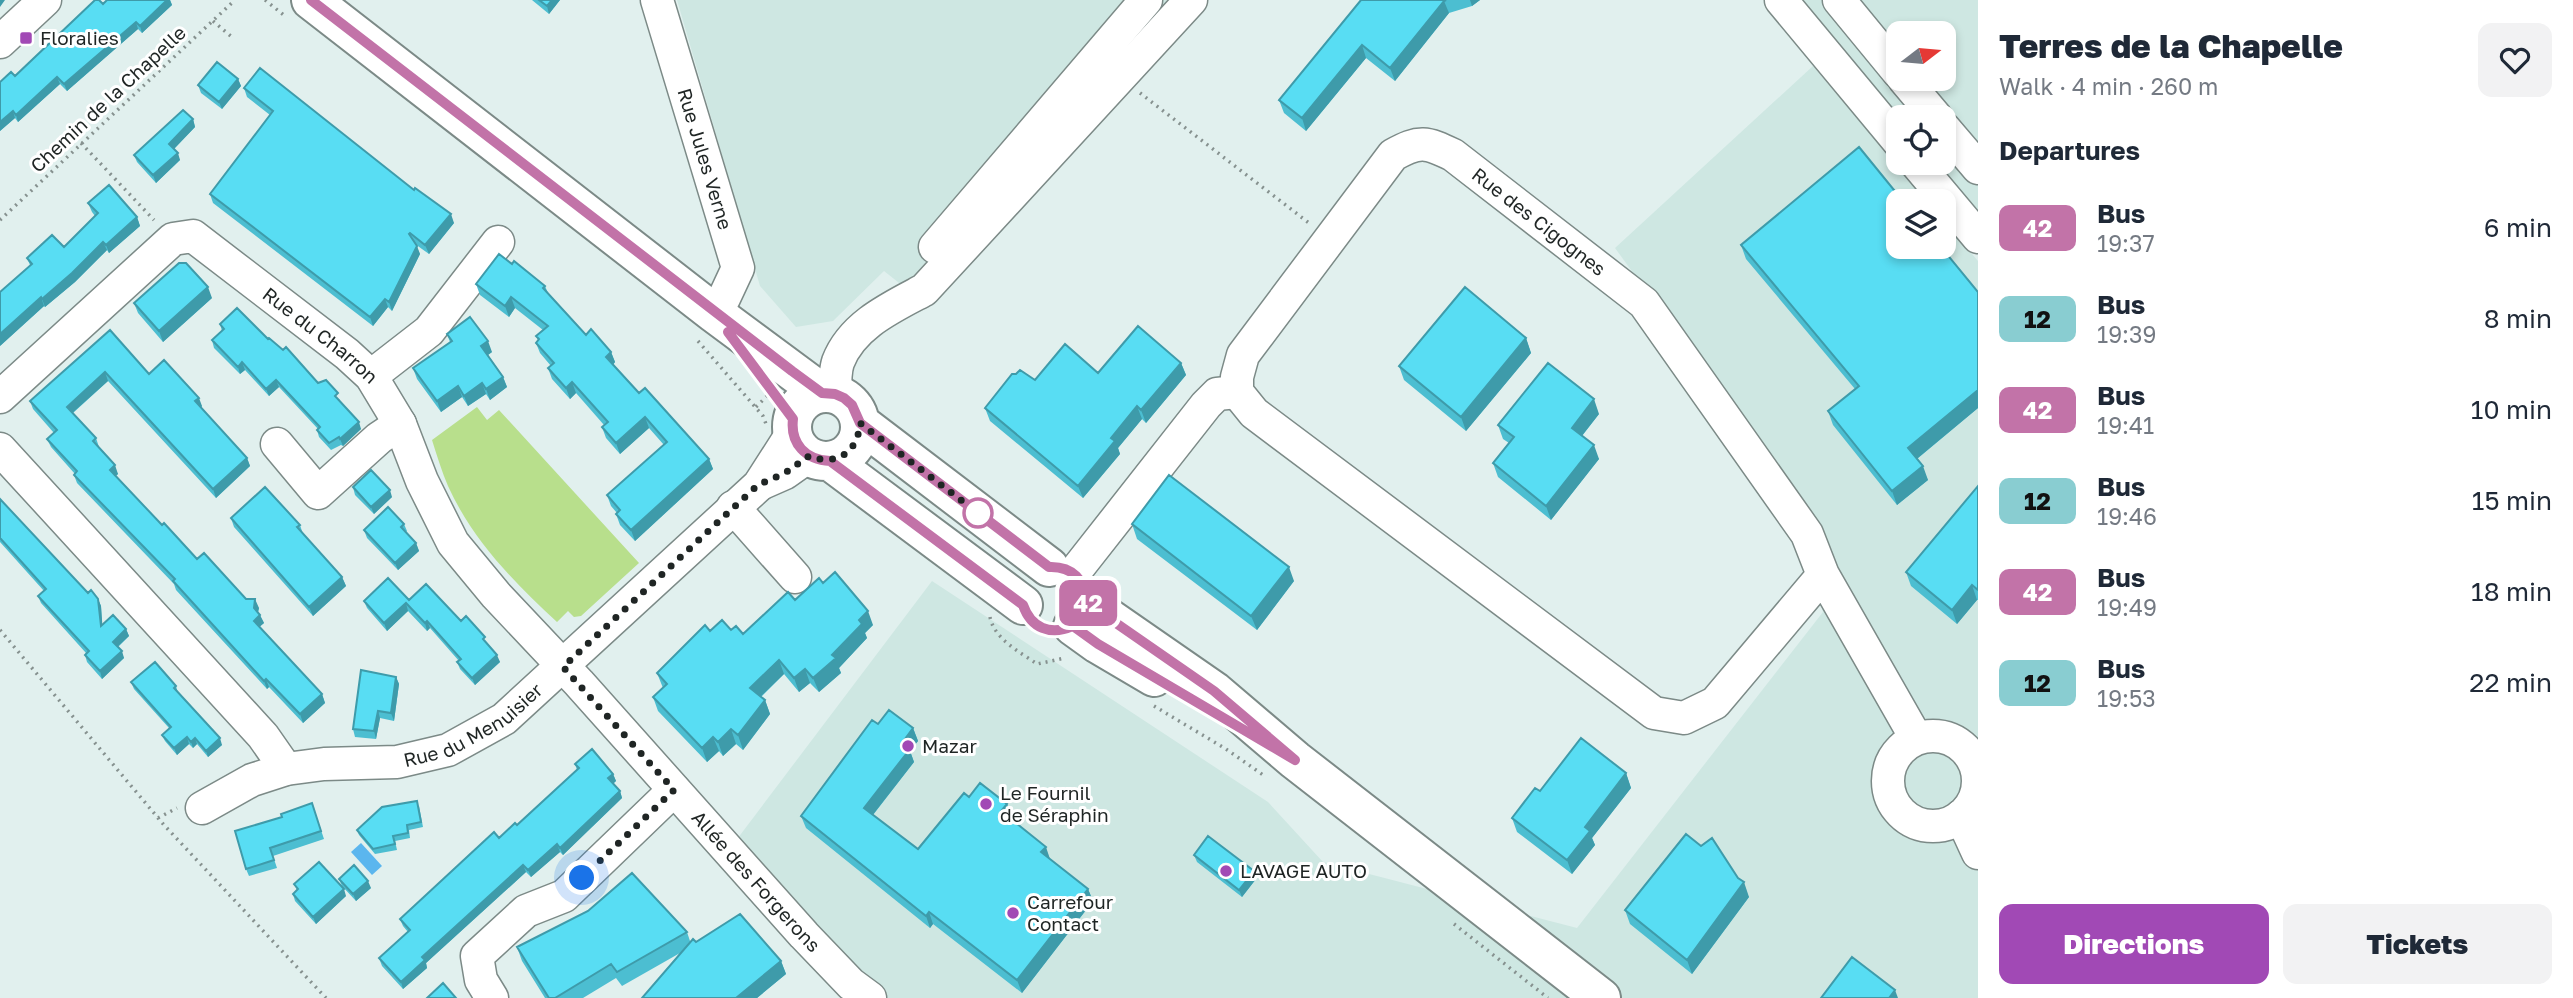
<!DOCTYPE html>
<html lang="en">
<head>
<meta charset="utf-8">
<style>
  :root { --surface:#fff; --page:#f2f2f3; --text:#1f2937; --muted:#747a83; --accent:#a149b5 }
  body { margin:0; font-family:"Golos Text",sans-serif; background:var(--page); color:var(--text); height:100vh; display:flex; flex-direction:column; font-size:26px; white-space:nowrap }
  * { box-sizing:border-box; margin:0 }
  p { font-size:23px; color:var(--muted) }
  .icon { flex:none; width:38px; height:38px; fill:none; stroke:currentColor; stroke-width:2; stroke-linecap:round; stroke-linejoin:round }
  .map { position:relative; flex:1; overflow:hidden }
  .sheet { display:flex; flex-direction:column; background:var(--surface); width:595px }
  .sheet>* { flex:none }
  .badge { padding:0 14px; border-radius:10px; font-size:24px; line-height:46px }
  .needle { width:46px; rotate:74deg }
  .tools { position:absolute; left:1886px; top:21px; display:grid; gap:14px }
  .tools a { display:grid; place-items:center; width:70px; height:70px; border-radius:14px; background:var(--surface); box-shadow:0 4px 10px #0003; font-size:35px }
  .you { position:absolute; width:35px; height:35px; margin:-18px; border:5px solid #fff; border-radius:50%; background:#1a73e8; box-shadow:0 0 0 10px #1a73e833 }
  .map>.badge { position:absolute; translate:-50% -50%; box-shadow:0 0 0 4px #fff }
  h2 { padding:0 21px; font-size:26px; line-height:63px }
  .round { display:grid; place-items:center; flex:none; width:74px; height:74px; border-radius:14px; background:var(--page) }
  .headline { display:flex; align-items:center; justify-content:space-between; height:119px; padding:0 21px }
  h1 { font-size:33px; font-weight:800; line-height:52px }
  .primary-button { display:flex; gap:14px; margin-top:auto; padding:14px 21px }
  .primary-button a { flex:1; height:80px; border-radius:14px; background:var(--accent); color:#fff; font-size:28px; font-weight:800; line-height:80px; text-align:center }
  .primary-button a+a { background:var(--page); color:var(--text) }
  ul { padding:0; list-style:none }
  li { display:flex; align-items:center; gap:21px; height:91px; padding:0 21px }
  li div { flex:1 }
  li b { display:block; font-size:26px }
  li em { font-style:normal }
  li .badge { min-width:77px; font-weight:700; text-align:center }
  main { display:flex; flex:1; min-height:0 }
  .map>svg:first-child { display:block }
</style>
</head>
<body>
<main>
<div class="map">
<svg width="1978" height="998" viewBox="0 0 1978 998">
  <rect width="100%" height="100%" fill="#e1f0ee"/>
  <!-- built -->
  <path fill="#cee7e2" fill-rule="evenodd" d="M677 0H1170L908 290 884 271 833 321 796 327 760 286Z
    M1800 0H1978V214L1935 163H1944V117H1899ZM1899 33H1944V79H1899Z
    M1813 66 1927 201H1899V247H1944V221L1978 261V998H854L722 859 932 581 1268 802 1323 862 1577 928 1823 612 1801 539 1715 385 1615 248Z"/>
  <!-- green -->
  <path fill="#b8df8c" d="M477 407 487 420 499 410 639 563 581 616 574 617 568 611 557 622C514 582 473 541 448 486 442 472 437 456 432 440Z"/>
  <!-- water -->
  <path fill="#5bb6ee" d="M361 843 382 866 372 875 351 852Z"/>
  <g fill="none" stroke-linecap="round" stroke-linejoin="round">
    <!-- minor casing -->
    <g stroke="#7c8a87" stroke-width="35">
      <g id="minor">
        <path id="s1" d="M657 0 738 268 724 298 714 313"/>
        <path d="M1781 0 1899 142"/>
        <path d="M1839 0 1899 73"/>
        <path d="M0 42 45 0"/>
        <path d="M1904 79 1936 117"/>
        <path d="M1944 128 1978 168"/>
        <path d="M1916 163 1978 237"/>
        <path d="M935 247 1146 0"/>
        <path d="M371 376 429 331 498 242"/>
        <path d="M835 394C835 384 835 371 838 362 852 325 892 307 924 290L1191 0"/>
        <path id="s2" d="M0 397 173 239 193 236 347 354 371 376 400 424 422 481 453 543 496 595 579 683 804 935 851 984 870 998"/>
        <path d="M277 444 318 493 379 438 400 424"/>
        <path d="M0 449 263 736 286 769"/>
        <path d="M760 484 785 473 809 456"/>
        <path d="M733 507 795 577"/>
        <path d="M1074 573 1206 405 1217 394 1237 392"/>
        <path id="s3" d="M1823 575 1715 703 1684 718 1654 713 1254 413 1237 392V377L1243 355 1393 155C1420 140 1426 142 1453 155L1644 303 1807 534 1823 575 1916 738"/>
        <circle cx="1933" cy="781" r="45"/>
        <path id="s4" d="M202 808 252 780 286 769 324 764 397 762 448 750 504 719 759 485 793 432"/>
        <path d="M1961 816 1978 853"/>
        <path d="M492 998 481 980 477 956 526 911 564 896 674 790"/>
      </g>
    </g>
    <!-- major casing -->
    <g stroke="#7c8a87" stroke-width="42">
      <path id="major" d="M311 0 714 313 822 393
        M792 427a34 34 0 1 1 68 0a34 34 0 1 1-68 0Z
        M860 423 1049 567
        M830 461 1023 605
        M1087 603 1214 691 1295 760 1601 998
        M1073 626 1098 644 1154 677"/>
    </g>
    <!-- path -->
    <path stroke="#86918f" stroke-width="3.5" stroke-dasharray="2 5" stroke-linecap="butt" d="M265 0 285 16
      M213 21 233 38
      M1140 93 1309 223
      M81 143 154 220
      M0 220 235 0
      M698 341 763 416 766 424
      M756 407 770 393
      M990 617C994 639 1020 652 1037 664L1065 658
      M0 630 164 825 326 998
      M1154 706 1226 749 1266 777
      M158 818 177 808
      M1454 924 1548 998"/>
    <!-- minor -->
    <use href="#minor" stroke="#fff" stroke-width="32"/>
    <!-- major -->
    <use href="#major" stroke="#fff" stroke-width="38"/>
  </g>
  <!-- wall -->
  <path fill="#4cbed1" d="M107 0H170L172 5 142 33 138 29 67 91 60 84 18 122 15 118 0 131 15 76Z
    M532 0H560L549 14Z
    M1361 0H1480L1472 6 1449 13 1395 81 1366 58 1306 131 1284 113 1279 100Z
    M238 79 241 86 222 109 201 93 198 85Z
    M244 88 414 190 454 223 429 254 415 244 420 254 392 311 388 307 373 326 213 203 210 194 270 115 247 97Z
    M193 119 195 127 174 149 180 160 156 183 137 162 134 155Z
    M88 203 137 217 140 226 109 253 107 250 75 282 45 307 44 306 0 346 30 265 27 258 64 247 95 216 92 212Z
    M1741 245 1978 292V408L1917 459 1928 480 1897 505 1833 425 1828 411 1855 389 1746 259Z
    M512 264 545 286 548 293 586 335 611 352 615 362 613 365 639 393 709 459 713 469 635 541 620 525 616 514 617 513 611 506 607 495 664 445 649 428 620 454 606 438 602 427 604 425 576 393 570 399 552 379 548 368 551 366 540 353 536 343 538 340 536 336 543 330 515 308 509 317 480 295 476 284Z
    M212 298 163 342 138 313 134 303Z
    M220 324 268 339 318 383 340 400V401L361 429 343 446 341 445 331 450 319 437 317 430 318 429 279 387 269 396 245 370 240 374 214 348 212 340 222 331Z
    M110 330 149 374 202 406 201 408 247 458 250 466 216 498 108 381 73 413 96 438 99 447 118 474 116 476 162 525 197 559 246 599 259 608 258 612 264 623 259 627 322 694 325 703 303 723 269 687 267 689 176 590 174 584 77 483 74 475 75 474 51 447 47 439 54 433 33 409 30 401Z
    M447 334 492 352 488 355 503 377 507 387 490 400 486 394 468 406 462 397 441 412 417 379 413 368 450 342Z
    M1526 338 1531 353 1466 431 1404 380 1399 366Z
    M1181 363 1186 375 1146 423 1142 419 1118 448 1120 454 1083 498 990 421 985 408 1035 380Z
    M1599 414 1582 436 1599 459 1551 520 1498 477 1493 463 1509 443 1503 439 1498 425Z
    M1978 486V600H1977L1957 624 1911 586 1906 572Z
    M353 487 392 497 374 514 355 495Z
    M0 499 88 593 98 599 101 606 102 625 126 629 129 636 118 647 124 658 102 679 87 662 85 655 86 653 41 603 38 596 44 591 0 542Z
    M231 518 300 525 303 534 342 577 346 586 313 616 234 527Z
    M404 524 407 531 406 532 416 543 419 551 398 570 367 538 364 530Z
    M1132 524 1294 581 1257 630 1137 539Z
    M409 600 461 621 488 644 500 662 475 685 460 669 457 662 459 661 430 628 427 631 408 611 387 631 367 608 364 601Z
    M795 600 873 625 865 633 867 638 839 668 841 673 819 692 810 683 799 692 784 674 761 697 765 700 770 714 743 750 736 744 723 756 719 751 707 762 658 711 653 697 663 688 657 673 710 631 731 630 743 634Z
    M396 677 399 684 394 721 380 718 376 739 355 737 353 729Z
    M131 682 176 686 178 693 222 745 208 757 197 744 193 748 189 744 177 755 165 741 162 735 169 728 134 689Z
    M878 724 913 728 918 741 910 751 914 762 873 815 918 849 969 797 1007 804 1011 816 1010 818 1050 859 1088 889 1093 901 1022 993 933 924 930 928 806 828 801 816Z
    M575 764 613 774 616 781 613 784 620 791 622 798 563 855 560 852 531 877 526 872 426 963 427 968 403 989 382 966 379 958 408 932 403 926 400 919 517 825 577 770Z
    M1626 773 1631 788 1592 838 1595 845 1572 874 1517 832 1512 818 1540 791Z
    M312 803 324 839 273 856 277 868 249 876 246 869 282 817Z
    M419 806 423 827 409 830 410 838 395 841 397 850 375 854 359 835 357 830Z
    M1701 846 1749 897 1692 974 1630 924 1625 910Z
    M1194 855 1254 871 1256 879 1242 897 1197 862Z
    M339 879 371 888 356 901 342 886Z
    M294 884 346 896 316 924 295 901 293 894 297 890Z
    M687 932 690 941 781 961 786 974 757 998H642L680 953 622 986 616 978 583 998H545L522 961 517 947Z"/>
  <!-- shaded-wall -->
  <path fill="#3e9baa" d="M0 0H5L0 7Z
    M167 0H170L172 5 142 33 140 26Z
    M552 0H560L549 14 547 6Z
    M1470 0H1480L1472 6Z
    M1444 1 1449 13 1395 81 1390 68Z
    M136 22 138 29 67 91 64 84Z
    M1362 45 1366 58 1306 131 1302 118Z
    M57 77 60 84 18 122 16 115Z
    M238 79 241 86 222 109 219 102Z
    M13 111 15 118 0 131V122Z
    M193 119 195 127 172 151 169 144Z
    M178 153 180 160 156 183 153 175Z
    M451 214 454 223 429 254 425 245Z
    M137 217 140 226 109 253 106 245Z
    M103 242 107 250 75 282 45 307 42 299Z
    M417 246 420 254 392 311 389 302Z
    M208 287 212 298 163 342 159 331Z
    M41 297 44 306 0 346V334Z
    M511 297 515 308 509 317 505 306Z
    M385 299 388 307 373 326 370 317Z
    M1526 338 1531 353 1466 431 1461 417Z
    M488 341 492 352 485 357 481 346Z
    M611 352 615 362 610 368 606 357Z
    M242 362 245 370 240 374 238 367Z
    M1181 363 1186 375 1146 423 1141 410Z
    M105 372 108 381 70 415 67 407Z
    M503 377 507 387 490 400 486 389Z
    M276 380 279 387 269 396 266 389Z
    M572 382 576 393 570 399 566 388Z
    M482 383 486 394 468 406 464 396Z
    M458 386 462 397 441 412 437 401Z
    M1978 390V408L1913 462 1908 448Z
    M199 398 202 406 198 410 195 401Z
    M1594 399 1599 414 1577 442 1572 428Z
    M1137 406 1142 419 1118 448 1120 454 1083 498 1078 486 1111 438Z
    M645 417 649 428 620 454 616 443Z
    M359 422 361 429 343 446 340 439Z
    M1594 445 1599 459 1551 520 1546 506Z
    M247 458 250 466 216 498 213 489Z
    M709 459 713 469 635 541 631 530Z
    M115 465 118 474 113 478 110 470Z
    M1923 466 1928 480 1897 505 1892 491Z
    M390 490 392 497 374 514 371 507Z
    M416 543 419 551 398 570 395 563Z
    M1289 567 1294 581 1257 630 1251 616Z
    M342 577 346 586 313 616 309 607Z
    M1972 585 1977 600 1957 624 1952 610Z
    M98 599 101 606 103 634 101 626Z
    M255 599 259 608 257 616 254 608Z
    M406 603 408 611 387 631 384 623Z
    M868 611 873 625 865 633 867 638 839 668 841 673 819 692 813 678 832 655 859 620Z
    M260 615 264 623 257 629 254 621Z
    M427 621 430 628 427 631 425 623Z
    M126 629 129 636 115 649 113 642Z
    M122 651 124 658 102 679 100 671Z
    M497 655 500 662 475 685 472 678Z
    M779 660 784 674 755 702 750 688Z
    M805 669 810 683 799 692 794 678Z
    M396 677 399 684 394 721 391 713Z
    M266 679 269 687 267 689 264 681Z
    M322 694 325 703 303 723 300 714Z
    M765 700 770 714 743 750 738 735Z
    M378 711 380 718 376 739 374 731Z
    M913 728 918 741 910 751 914 762 868 821 864 808 902 743Z
    M731 729 736 744 723 756 718 742Z
    M187 737 189 744 177 755 174 748Z
    M713 737 719 751 707 762 702 748Z
    M195 738 197 744 193 748 191 742Z
    M220 738 222 745 208 757 206 751Z
    M1626 773 1631 788 1592 838 1595 845 1572 874 1567 860 1585 827Z
    M613 774 616 781 611 785 608 778Z
    M620 791 622 798 563 855 560 848Z
    M1007 804 1011 816 1005 824 1001 811Z
    M557 844 560 852 531 877 528 870Z
    M1046 847 1050 859 1041 852Z
    M523 865 526 872 426 963 427 968 403 989 401 982 422 957Z
    M1254 871 1256 879 1242 897 1239 890Z
    M368 881 371 888 356 901 353 894Z
    M1744 882 1749 897 1692 974 1687 960Z
    M344 889 346 896 316 924 313 917Z
    M1088 889 1093 901 1022 993 1017 980Z
    M929 912 933 924 930 928 926 916Z
    M781 961 786 974 757 998H736Z
    M1895 990 1898 998H1889Z"/>
  <!-- building -->
  <path fill="#58ddf3" stroke="#3e9baa" stroke-width="2" d="M95 0H99L103 4 107 0H167L140 26 136 22 64 84 57 77 16 115 13 111 0 122V82L11 72 15 76Z
    M539 0H552L547 6Z
    M1361 0H1446L1444 1 1390 68 1362 45 1302 118 1279 100Z
    M217 62 238 79 219 102 198 85Z
    M260 68 414 190 415 188 451 214 425 245 410 233 409 234 417 246 389 302 385 299 370 317 210 194 273 111 244 88Z
    M183 110 193 119 169 144 178 153 153 175 134 155Z
    M1859 147 1903 201H1899V247H1941L1978 292V390L1908 448 1923 466 1892 491 1828 411 1859 386 1741 245Z
    M109 185 137 217 106 245 103 242 72 273 42 299 41 297 0 334V292L32 264 27 258 52 235 64 247 98 213 88 203Z
    M499 254 512 264 514 261 545 286 543 288 586 335 591 329 611 352 606 357 639 393 645 388 709 459 631 530 616 514 620 510 607 495 667 442 645 417 616 443 602 427 608 422 572 382 566 388 548 368 554 363 536 343 539 339 536 336 548 326 511 297 505 306 476 284Z
    M179 263H186L208 287 159 331 134 303Z
    M1465 287 1526 338 1461 417 1399 366Z
    M237 308 268 339 269 338 283 350 286 347 318 383 326 380 338 393 335 396 359 422 340 439 339 437 329 443 317 430 320 427 276 380 266 389 242 362 238 367 212 340 224 329 220 324Z
    M470 317 488 341 481 346 503 377 486 389 482 383 464 396 458 386 437 401 413 368 452 341 447 334Z
    M1138 326 1181 363 1141 410 1137 406 1111 438 1115 441 1078 486 985 408 1012 374H1016L1020 370 1035 380 1065 344 1098 373Z
    M110 330 149 374 164 360 199 398 195 401 247 458 213 489 105 372 67 407 96 438 93 441 115 465 110 470 162 525 164 523 197 559 204 553 246 599H255L254 608 260 615 254 621 322 694 300 714 266 679 264 681 173 581 175 579 74 475 77 471 47 439 57 430 30 401Z
    M1548 363 1594 399 1572 428 1594 445 1546 506 1493 463 1514 437 1498 425Z
    M371 470 390 490 371 507 353 487Z
    M1169 475 1289 567 1251 616 1132 524Z
    M1978 486V590L1972 585 1952 610 1906 572Z
    M265 487 300 525 297 527 342 577 309 607 231 518Z
    M0 499 88 593 91 590 98 599 101 626 113 615 126 629 113 642 122 651 100 671 85 655 89 651 38 596 46 589 0 538Z
    M388 507 404 524 401 527 416 543 395 563 364 530Z
    M835 572 868 611 859 620 862 624 832 655 836 658 813 678 805 669 794 678 779 660 750 688 765 700 738 735 731 729 718 742 713 737 702 748 653 697 667 684 657 673 705 625 710 631 722 620 731 630 736 626 743 634 788 592 795 600 819 578 823 583Z
    M388 578 409 600 426 584 461 621 466 616 485 637 483 639 497 655 472 678 457 662 461 659 427 621 425 623 406 603 384 623 364 601Z
    M155 662 176 686 174 688 220 738 206 751 195 738 191 742 187 737 174 748 162 735 171 727 131 682Z
    M361 670 396 677 391 713 378 711 374 731 353 729Z
    M889 710 913 728 902 743 910 749 864 808 918 849 964 793 969 797 980 783 1007 804 1001 811 1046 847 1041 852 1088 889 1017 980 929 912 926 916 801 816 872 720 878 724Z
    M1581 738 1626 773 1585 827 1590 831 1567 860 1512 818 1535 788 1540 791Z
    M592 749 613 774 608 778 620 791 560 848 557 844 528 870 523 865 422 957 425 960 401 982 379 958 410 930 400 919 494 832 499 838 515 823 517 825 579 768 575 764Z
    M417 801 421 822 407 825 408 833 393 836 395 844 373 849 357 830 382 807Z
    M312 803 321 831 270 848 274 860 246 869 235 831 282 817 281 814Z
    M1686 834 1701 846 1712 838 1738 878 1744 882 1687 960 1625 910Z
    M1208 836 1254 871 1239 890 1194 855Z
    M319 862 344 889 313 917 293 894 298 889 294 884Z
    M354 865 368 881 353 894 339 879Z
    M632 873 687 932 617 972 611 964 555 998H549L517 947 588 911Z
    M740 914 781 961 736 998H642L693 939 696 942Z
    M1852 957 1895 990 1889 998H1821Z
    M443 983 456 998H427Z"/>
  <g fill="none" stroke-linecap="round" stroke-linejoin="round">
    <!-- line casing -->
    <g stroke="#fff" stroke-width="16">
      <path id="line" d="M311 0 792 371 822 393 835 394 844 398 852 405 860 423 1049 567C1072 566 1086 580 1087 603L1214 691 1295 760 1098 644 1073 626C1050 636 1031 628 1023 605L830 461C806 460 790 444 793 419L728 332"/>
    </g>
    <!-- line -->
    <use href="#line" stroke="#c273a8" stroke-width="10"/>
    <!-- walk -->
    <path stroke="#1f2524" stroke-width="7" stroke-dasharray="0 12.6" d="M582 878 674 790 563 667 733 508 758 485 785 473 809 456C837 467 858 452 860 423L978 513"/>
  </g>
  <!-- markers -->
  <g fill="#a149b5" stroke="#fff" stroke-width="2.5">
    <rect x="19" y="31" width="14" height="14" rx="3.5"/>
    <circle cx="908" cy="746" r="7"/>
    <circle cx="986" cy="804" r="7"/>
    <circle cx="1226" cy="871" r="7"/>
    <circle cx="1013" cy="913" r="7"/>
  </g>
  <circle fill="#fff" stroke="#c273a8" stroke-width="3.5" cx="978" cy="513" r="14"/>
  <g text-anchor="middle" stroke-width="6" stroke-linejoin="round" paint-order="stroke">
    <!-- poi labels -->
    <g font-size="19" fill="#1f2524" stroke="#fff" text-anchor="start">
      <text x="40" y="45">Floralies</text>
      <text x="922" y="753">Mazar</text>
      <text x="1000" y="800">Le Fournil<tspan x="1000" dy="22">de Séraphin</tspan></text>
      <text x="1240" y="878">LAVAGE AUTO</text>
      <text x="1027" y="909">Carrefour<tspan x="1027" dy="22">Contact</tspan></text>
    </g>
    <!-- street labels -->
    <g font-size="19" fill="#1f2524" stroke="#fff">
      <text transform="translate(108 99) rotate(-43)" y="7">Chemin de la Chapelle</text>
      <text dy="7" stroke="none"><textPath href="#s1" startOffset="166">Rue Jules Verne</textPath></text>
      <text dy="7" stroke="none"><textPath href="#s3" startOffset="1220">Rue des Cigognes</textPath></text>
      <text dy="7" stroke="none"><textPath href="#s2" startOffset="416">Rue du Charron</textPath></text>
      <text dy="7" stroke="none"><textPath href="#s4" startOffset="290">Rue du Menuisier</textPath></text>
      <text dy="7" stroke="none"><textPath href="#s2" startOffset="1122">Allée des Forgerons</textPath></text>
    </g>
  </g>
</svg>
<div class="tools">
<a><svg class="needle" viewBox="-14 -14 28 28"><path d="M0-13l5 13h-10z" fill="#e53935"/><path d="M0 13l5-13h-10z" fill="#747a83"/></svg></a>
<a><svg class="icon" aria-label="locate" viewBox="0 0 24 24"><circle cx="12" cy="12" r="6"/><path d="M12 2v4M12 18v4M2 12h4M18 12h4"/></svg></a>
<a><svg class="icon" aria-label="layers" viewBox="0 0 24 24"><path d="M12 4l9 5-9 5-9-5zM3 14l9 5 9-5"/></svg></a>
</div>
<div class="you" style="left:582px;top:878px"></div>
<b class="badge" style="left:1088px;top:603px;background:#c273a8;color:#fff">42</b>
</div>
<section class="sheet">
<div class="headline"><div><h1>Terres de la Chapelle</h1><p>Walk · 4 min · 260 m</p></div><a class="round"><svg class="icon" aria-label="heart" viewBox="0 0 24 24"><path d="M12 20l-8-8c-3-5 5-10 8-4 3-6 11-1 8 4z"/></svg></a></div>
<h2>Departures</h2>
<ul>
<li><span class="badge" style="background:#c273a8;color:#fff">42</span><div><b>Bus</b><p>19:37</p></div><em>6 min</em></li>
<li><span class="badge" style="background:#89cdd1;color:#111">12</span><div><b>Bus</b><p>19:39</p></div><em>8 min</em></li>
<li><span class="badge" style="background:#c273a8;color:#fff">42</span><div><b>Bus</b><p>19:41</p></div><em>10 min</em></li>
<li><span class="badge" style="background:#89cdd1;color:#111">12</span><div><b>Bus</b><p>19:46</p></div><em>15 min</em></li>
<li><span class="badge" style="background:#c273a8;color:#fff">42</span><div><b>Bus</b><p>19:49</p></div><em>18 min</em></li>
<li><span class="badge" style="background:#89cdd1;color:#111">12</span><div><b>Bus</b><p>19:53</p></div><em>22 min</em></li>
</ul>
<div class="primary-button"><a>Directions</a><a>Tickets</a></div>
</section>
</main>
</body>
</html>
